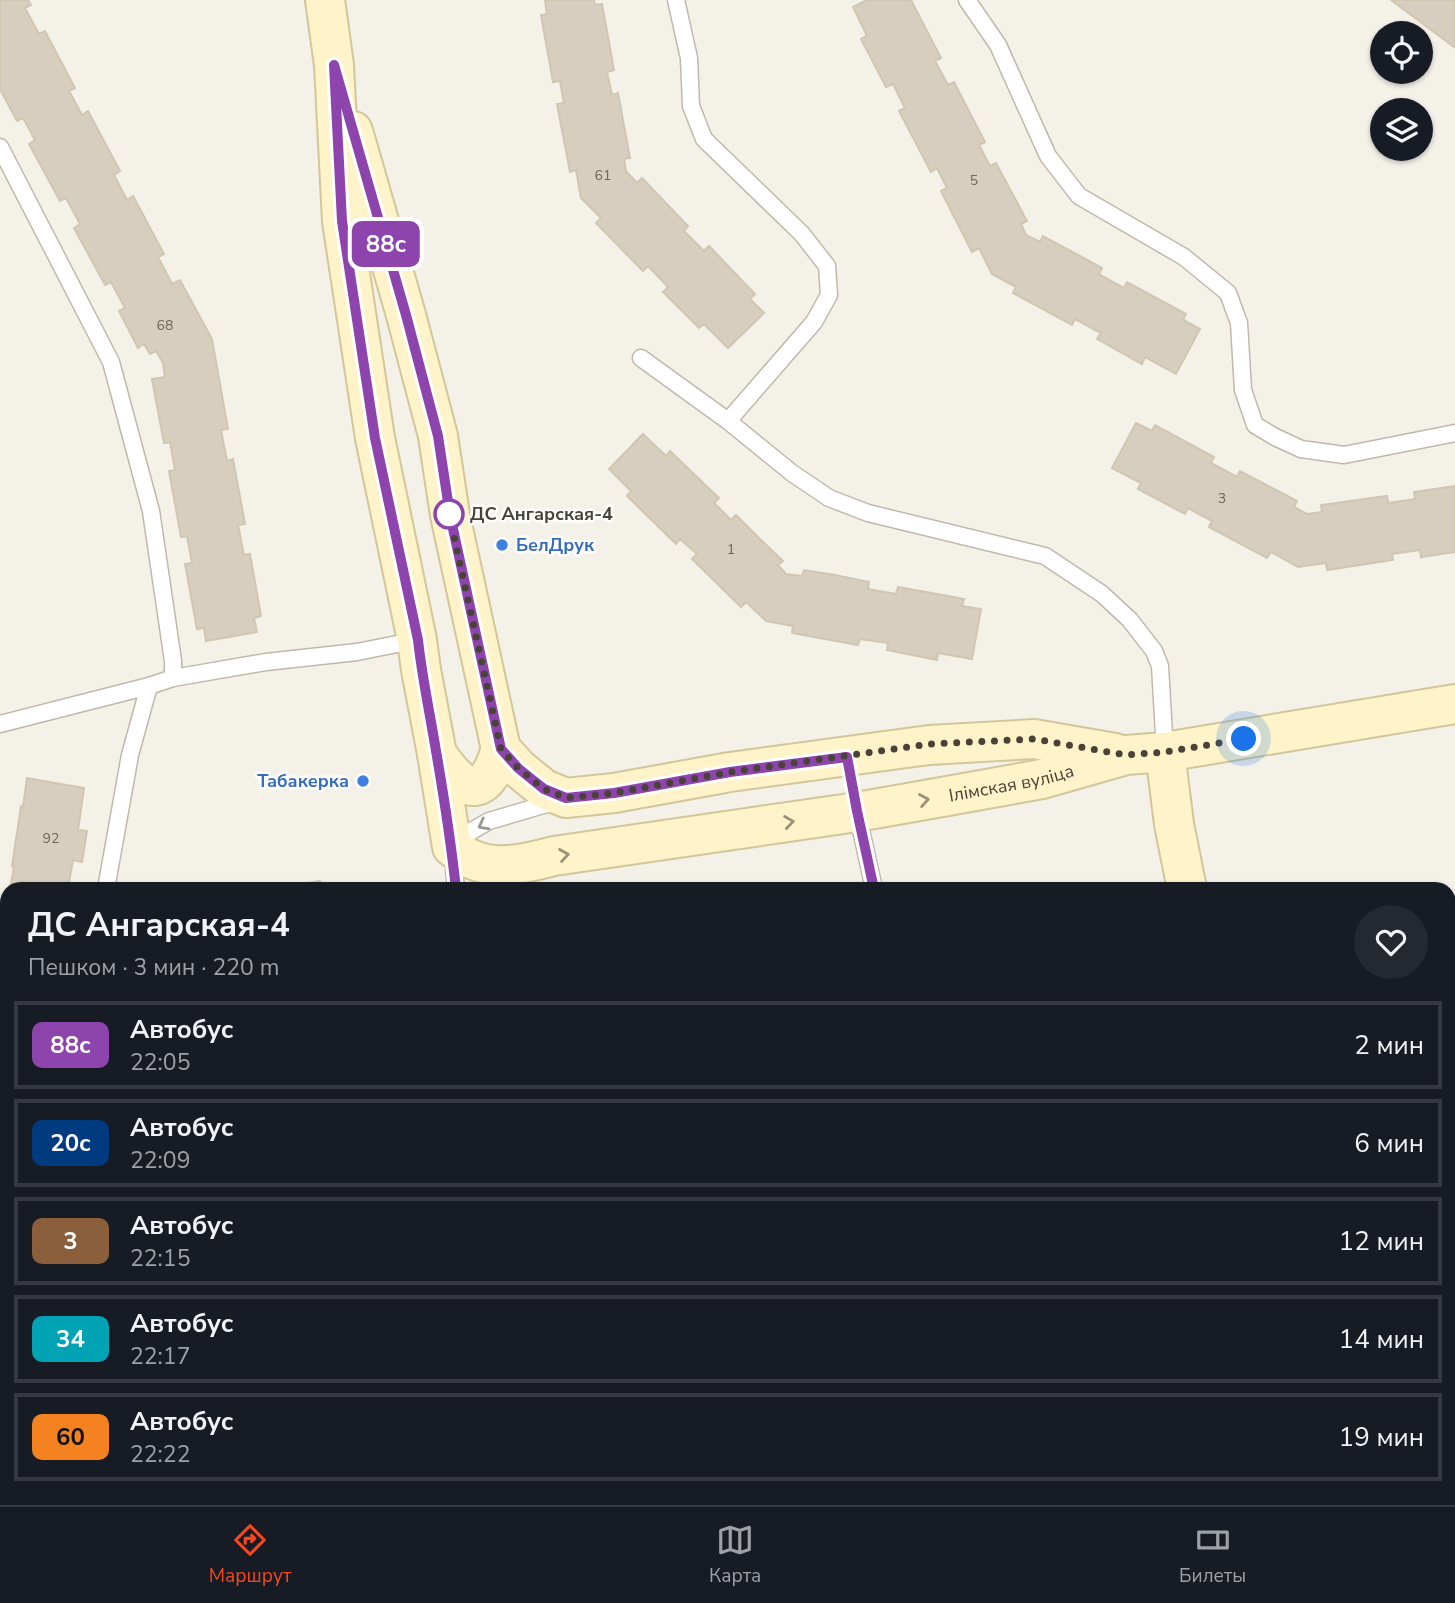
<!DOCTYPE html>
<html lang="ru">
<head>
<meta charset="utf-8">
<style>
  :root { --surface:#171b24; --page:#242831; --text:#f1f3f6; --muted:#9ea1a6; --line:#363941; --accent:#f7481d }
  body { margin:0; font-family:"Nunito Sans",sans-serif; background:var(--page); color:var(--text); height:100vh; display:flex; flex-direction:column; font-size:26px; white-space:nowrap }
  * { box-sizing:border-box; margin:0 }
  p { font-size:23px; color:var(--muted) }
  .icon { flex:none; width:38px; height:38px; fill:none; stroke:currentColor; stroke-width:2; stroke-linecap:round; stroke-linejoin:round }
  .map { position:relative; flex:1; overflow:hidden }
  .sheet { position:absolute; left:0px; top:882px; width:1456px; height:623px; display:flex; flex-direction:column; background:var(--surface); border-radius:21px 21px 0 0; box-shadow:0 2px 5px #0004 }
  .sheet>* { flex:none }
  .badge { padding:0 14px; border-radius:10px; font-size:24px; line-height:46px }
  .tools { position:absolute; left:1370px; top:21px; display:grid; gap:14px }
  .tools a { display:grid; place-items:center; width:63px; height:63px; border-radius:50%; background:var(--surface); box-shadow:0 2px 5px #0004; font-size:35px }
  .you { position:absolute; width:35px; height:35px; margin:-18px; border:5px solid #fff; border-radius:50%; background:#1a73e8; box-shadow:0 0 0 10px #1a73e833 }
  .map>.badge { position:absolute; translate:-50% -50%; box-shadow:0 0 0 4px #fff }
  .round { display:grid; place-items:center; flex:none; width:74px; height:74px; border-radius:37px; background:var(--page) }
  .head { display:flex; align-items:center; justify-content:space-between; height:119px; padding:0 28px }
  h1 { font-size:33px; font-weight:700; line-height:52px }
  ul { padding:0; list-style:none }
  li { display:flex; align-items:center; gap:21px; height:88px; margin:0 14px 10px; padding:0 14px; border:4px solid var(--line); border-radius:0px }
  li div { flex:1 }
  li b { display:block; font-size:26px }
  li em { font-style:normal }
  li .badge { min-width:77px; font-weight:700; text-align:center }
  .tab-bar { display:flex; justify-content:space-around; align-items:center; height:98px; border-top:2px solid var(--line); background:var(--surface); font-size:19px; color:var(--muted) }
  .tab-bar a { display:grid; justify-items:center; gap:4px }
  .tab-bar .selected { color:var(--accent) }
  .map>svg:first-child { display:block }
</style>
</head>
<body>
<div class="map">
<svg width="1455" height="1505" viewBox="0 0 1455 1505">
  <rect width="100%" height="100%" fill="#f4f1e9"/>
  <!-- building -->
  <path fill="#d6cebe" stroke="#d0c6b2" stroke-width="2" d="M0 0H28L31 5 25 8 39 34 45 31 75 88 69 91 82 115 88 111 120 171 114 175 127 200 133 196 164 254 158 257 172 284 180 280 212 339 228 429 221 430 227 461 233 459 245 524 238 525 244 555 250 554 261 616 254 618 257 632 206 641 204 628 197 629 185 564 192 563 187 536 181 537 169 471 175 470 170 442 164 443 152 379 165 377 163 363 156 351 150 354 144 344 138 348 119 311 125 308 111 282 105 285 74 228 80 224 66 198 60 201 29 144 35 140 23 118 17 121 0 89Z
    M545 0H594L595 5 602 4 614 70 607 72 612 95 618 93 630 158 624 159 626 171 637 183 642 178 688 226 684 231 704 251 709 246 755 294 750 299 764 313 728 348 704 324 699 328 663 292 668 287 648 266 643 271 596 223 601 218 581 198 576 170 570 172 557 104 564 103 560 81 553 82 541 15 547 14Z
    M867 0H911L941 58 935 61 948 85 954 82 985 142 979 145 990 166 996 163 1027 221 1021 224 1026 235 1040 242 1043 236 1102 268 1099 274 1124 288 1127 282 1186 314 1183 320 1200 329 1176 374 1145 357 1142 364 1097 339 1101 333 1075 319 1072 325 1013 293 1016 287 992 274 979 248 972 252 941 191 947 188 937 168 931 172 899 111 905 108 893 84 886 87 861 39 867 36 853 7Z
    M1391 0H1455V45L1454 47Z
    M1136 423 1152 431 1155 425 1214 457 1211 463 1237 477 1240 471 1297 501 1294 507 1307 514 1322 512 1321 505 1387 496 1388 503 1415 499 1414 492 1455 486V552L1421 557 1420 550 1392 554 1393 560 1327 570 1326 563 1298 567 1271 552 1267 558 1209 527 1212 521 1188 508 1185 514 1138 489 1141 483 1112 468Z
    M643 434 666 456 670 451 697 477 719 498 714 503 731 520 736 515 760 539 783 561 778 565 786 574 802 576 804 570 835 575 869 582 868 589 896 594 898 587 964 599 962 606 981 609 972 659 938 653 937 660 887 650 888 643 860 639 858 645 792 633 793 626 766 621 746 602 741 607 692 559 697 554 680 539 676 544 627 496 631 491 609 469Z
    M27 778 84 788 78 830 87 831 82 862 73 860 68 889H10L14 867 12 866 21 806 23 807Z
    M320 881 322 889H275Z
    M7 912V1129L0 1173 7 1175 4 1206 0 1205V943L4 919H6Z
    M1449 1099H1452L1455 1114V1128L1449 1130Z
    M73 1498H184L183 1505H72Z
    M683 1498H766L767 1505H684Z
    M947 1498H973L974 1505H948Z"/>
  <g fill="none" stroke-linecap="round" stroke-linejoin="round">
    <!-- lane casing -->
    <g stroke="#c0b9ab" stroke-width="19">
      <path id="lane" d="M676 0 689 58 691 106 704 139 802 234 827 266 829 295 814 322 728 421
        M967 0 998 45 1048 156 1079 196 1184 257 1228 293 1239 323 1243 390 1255 425 1275 437 1301 449 1344 455 1455 433
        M0 147 111 362 151 511 173 661V678
        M641 358 728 421 792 473 829 498 868 513 1045 556 1102 594 1130 620 1154 651 1160 666 1165 752
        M0 724 149 686 173 678 266 662 357 652 417 640
        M857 812 874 889
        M106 889 130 755 149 686
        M456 889 452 847 468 833 489 821 557 801
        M1449 1054 1455 1053
        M1449 1327 1455 1348
        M1449 1413 1455 1407
        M283 1498 303 1505
        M362 1505 364 1498
        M987 1505V1498"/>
    </g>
    <!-- secondary casing -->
    <g stroke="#d3c699" stroke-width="42">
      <g id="secondary">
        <path id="s1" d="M325 0 334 65 342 221 375 438 417 640 421 670 437 754 452 847C458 851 464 856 471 859 497 871 528 863 554 856L857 812 942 797 1042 779 1126 755 1165 752 1455 704"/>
        <path d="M353 131 406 315 438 436 450 515 501 749 518 768 529 777 544 789 566 798 614 793 730 772 929 745 1034 739 1115 753"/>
        <path d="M1165 752 1174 824 1187 889"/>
        <path d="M437 754C448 769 470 803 489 776 495 768 498 758 501 749"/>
        <path d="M1322 1498 1325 1505"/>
      </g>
    </g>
    <!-- lane -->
    <use href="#lane" stroke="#fff" stroke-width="16"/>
    <!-- secondary -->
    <use href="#secondary" stroke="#fef3c9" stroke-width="38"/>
  </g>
  <!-- one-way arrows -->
  <defs><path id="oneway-chevron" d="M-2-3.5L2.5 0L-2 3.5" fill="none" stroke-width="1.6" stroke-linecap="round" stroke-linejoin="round" transform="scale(1.75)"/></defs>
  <g stroke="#9a9279">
    <use href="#oneway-chevron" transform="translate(924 800) rotate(-10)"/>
    <use href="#oneway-chevron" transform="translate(789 822) rotate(-8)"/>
    <use href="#oneway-chevron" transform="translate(564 855) rotate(-9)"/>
  </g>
  <use stroke="#9a9791" href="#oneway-chevron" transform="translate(483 825) rotate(152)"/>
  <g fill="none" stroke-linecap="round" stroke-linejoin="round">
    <!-- line casing -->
    <g stroke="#fff" stroke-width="16">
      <path id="line" d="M456 889C451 843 444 797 436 751 430 714 422 677 418 640L375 438 342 221 334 65 406 315 438 436 450 515 501 749 518 768 529 777 544 789 566 798 614 793 730 772 847 757 857 811 874 889"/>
    </g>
    <!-- line -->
    <use href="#line" stroke="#8e44ad" stroke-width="10"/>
    <!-- walk -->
    <path stroke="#484237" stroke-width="7" stroke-dasharray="0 12.6" d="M449 514 501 749 518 768 529 777 544 789 566 798 614 793 730 772 929 744 1034 739 1126 755 1165 752 1244 739"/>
  </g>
  <!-- markers -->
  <circle fill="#fff" stroke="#8e44ad" stroke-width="3.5" cx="449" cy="514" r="14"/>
  <g fill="#3f7fe0" stroke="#fff" stroke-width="2.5">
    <circle cx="502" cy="545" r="7"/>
    <circle cx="363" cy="781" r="7"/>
  </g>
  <g text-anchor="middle" stroke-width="5" stroke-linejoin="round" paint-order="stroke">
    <!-- number labels -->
    <g font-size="14" fill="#6c6559">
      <text x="603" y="180">61</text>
      <text x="974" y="185">5</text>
      <text x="165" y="330">68</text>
      <text x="1222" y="503">3</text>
      <text x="731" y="554">1</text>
      <text x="51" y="843">92</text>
    </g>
    <!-- stop labels -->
    <g font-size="18" font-weight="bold" fill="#484237" stroke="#fff" text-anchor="start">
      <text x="470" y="520">ДС Ангарская-4</text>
    </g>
    <!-- shop labels -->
    <g font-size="18" font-weight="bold" fill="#366cbe" stroke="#fff" text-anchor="start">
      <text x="516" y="551">БелДрук</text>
      <text x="349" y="787" text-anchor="end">Табакерка</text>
    </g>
    <!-- street labels -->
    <g font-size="18" fill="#484237" stroke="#fff">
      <text dy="6" stroke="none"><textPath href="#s1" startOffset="1428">Ілімская вуліца</textPath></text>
    </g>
  </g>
</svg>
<div class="tools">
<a><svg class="icon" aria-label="locate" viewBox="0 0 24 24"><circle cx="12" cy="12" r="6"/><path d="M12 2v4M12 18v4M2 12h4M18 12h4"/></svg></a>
<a><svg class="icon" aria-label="layers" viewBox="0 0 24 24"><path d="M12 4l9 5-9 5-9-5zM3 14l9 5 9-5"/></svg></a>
</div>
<div class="you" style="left:1244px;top:739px"></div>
<b class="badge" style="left:386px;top:244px;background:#8e44ad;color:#fff">88с</b>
<section class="sheet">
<div class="head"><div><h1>ДС Ангарская-4</h1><p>Пешком · 3 мин · 220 m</p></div><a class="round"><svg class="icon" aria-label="heart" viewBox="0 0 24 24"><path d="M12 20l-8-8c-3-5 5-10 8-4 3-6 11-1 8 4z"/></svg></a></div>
<ul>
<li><span class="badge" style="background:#8e44ad;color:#fff">88с</span><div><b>Автобус</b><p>22:05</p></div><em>2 мин</em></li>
<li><span class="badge" style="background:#003b80;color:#fff">20с</span><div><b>Автобус</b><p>22:09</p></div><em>6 мин</em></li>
<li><span class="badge" style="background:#8b5e3c;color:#fff">3</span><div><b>Автобус</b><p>22:15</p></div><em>12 мин</em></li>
<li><span class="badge" style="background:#00a3b4;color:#fff">34</span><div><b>Автобус</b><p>22:17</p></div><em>14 мин</em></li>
<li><span class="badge" style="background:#f58220;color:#111">60</span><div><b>Автобус</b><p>22:22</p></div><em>19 мин</em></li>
</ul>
</section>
</div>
<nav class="tab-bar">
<a class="selected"><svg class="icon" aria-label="directions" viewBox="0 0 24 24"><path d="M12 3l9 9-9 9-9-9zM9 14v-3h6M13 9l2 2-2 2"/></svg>Маршрут</a>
<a><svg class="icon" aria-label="map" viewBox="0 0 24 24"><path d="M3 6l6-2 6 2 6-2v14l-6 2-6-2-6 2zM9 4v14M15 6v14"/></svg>Карта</a>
<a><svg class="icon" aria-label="tickets" viewBox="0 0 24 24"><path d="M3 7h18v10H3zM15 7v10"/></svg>Билеты</a>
</nav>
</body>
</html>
